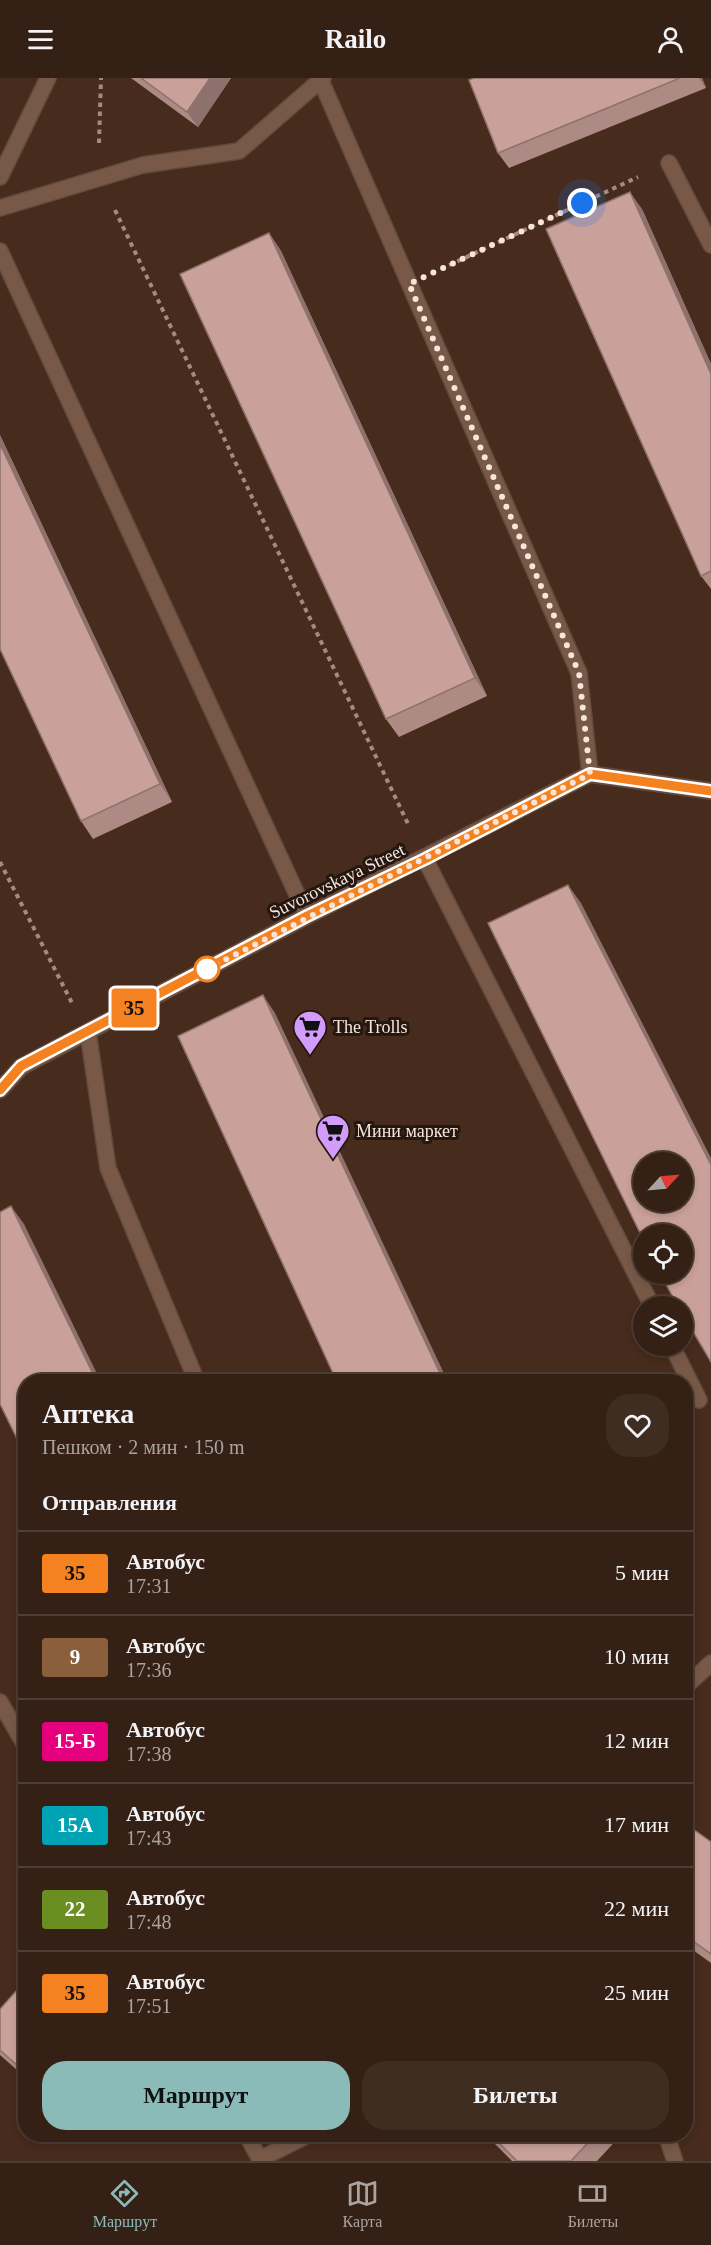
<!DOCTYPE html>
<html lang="ru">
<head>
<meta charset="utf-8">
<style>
  :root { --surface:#352015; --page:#402d22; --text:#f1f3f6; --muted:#aaa3a0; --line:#4f3e34; --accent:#8bbbb9 }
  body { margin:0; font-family:Georgia,serif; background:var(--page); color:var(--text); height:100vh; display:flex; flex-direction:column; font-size:22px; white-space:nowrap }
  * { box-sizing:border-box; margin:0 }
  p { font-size:20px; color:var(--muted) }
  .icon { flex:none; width:33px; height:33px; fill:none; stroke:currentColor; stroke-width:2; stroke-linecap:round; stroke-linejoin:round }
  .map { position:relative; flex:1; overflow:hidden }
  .drawer { position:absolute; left:18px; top:1296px; width:675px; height:768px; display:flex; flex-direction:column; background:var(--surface); border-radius:24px; box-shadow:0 3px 9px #0003,0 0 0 2px var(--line) }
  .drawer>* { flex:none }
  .badge { padding:0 12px; border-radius:4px; font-size:21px; line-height:39px }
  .needle { width:39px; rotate:64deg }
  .tools { position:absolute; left:633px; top:1074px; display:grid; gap:12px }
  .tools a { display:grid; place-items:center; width:60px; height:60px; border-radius:50%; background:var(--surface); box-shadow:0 3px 9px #0003,0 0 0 2px var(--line); font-size:30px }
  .you { position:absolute; width:30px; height:30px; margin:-15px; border:4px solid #fff; border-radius:50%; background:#1a73e8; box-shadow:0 0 0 9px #1a73e833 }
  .map>.badge { position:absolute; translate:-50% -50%; box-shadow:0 0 0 3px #fff }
  h2 { padding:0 24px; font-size:22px; line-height:54px }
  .round { display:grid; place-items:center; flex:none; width:63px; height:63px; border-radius:24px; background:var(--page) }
  .overview { display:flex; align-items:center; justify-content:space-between; height:102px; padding:0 24px }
  h1 { font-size:28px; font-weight:700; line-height:45px }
  .button { display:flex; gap:12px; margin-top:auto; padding:12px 24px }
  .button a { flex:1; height:69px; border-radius:24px; background:var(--accent); color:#111; font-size:24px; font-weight:700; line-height:69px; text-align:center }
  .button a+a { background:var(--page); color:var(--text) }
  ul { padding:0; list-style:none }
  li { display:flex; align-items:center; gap:18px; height:84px; padding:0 24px; border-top:2px solid var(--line) }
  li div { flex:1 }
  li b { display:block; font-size:22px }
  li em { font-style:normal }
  li .badge { min-width:66px; font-weight:700; text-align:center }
  header { display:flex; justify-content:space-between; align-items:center; height:78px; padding:0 24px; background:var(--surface); font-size:27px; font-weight:700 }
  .tabs { display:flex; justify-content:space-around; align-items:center; height:84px; border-top:2px solid var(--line); background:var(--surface); font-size:16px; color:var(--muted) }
  .tabs a { display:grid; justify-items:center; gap:3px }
  .tabs .on { color:var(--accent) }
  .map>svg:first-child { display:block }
</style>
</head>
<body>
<header><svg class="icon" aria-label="menu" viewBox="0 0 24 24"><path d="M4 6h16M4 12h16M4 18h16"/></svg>Railo<svg class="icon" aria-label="person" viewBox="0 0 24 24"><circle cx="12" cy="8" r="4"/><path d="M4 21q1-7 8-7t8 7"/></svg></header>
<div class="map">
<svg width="711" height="2083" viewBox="0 0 711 2083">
  <rect width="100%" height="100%" fill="#472b1c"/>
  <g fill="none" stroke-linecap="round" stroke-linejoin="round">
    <!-- service casing -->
    <g stroke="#614a3c" stroke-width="18">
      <path id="service" d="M321 3 579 595 590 696
        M669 85 711 167
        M0 99 48 0
        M0 173 307 838
        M425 781 652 1228
        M88 954 108 1090 197 1304
        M672 1268 699 1322
        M686 1608 711 1585
        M666 2056 675 2083
        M260 2081 310 2056"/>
    </g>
    <!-- minor casing -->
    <g stroke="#614a3c" stroke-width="18">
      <path id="minor" d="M0 130 143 87 239 73 323 0
        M0 1012 21 989 307 838 590 696 711 713
        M0 1624 26 1669
        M246 2056 261 2083"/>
    </g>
    <!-- path -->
    <path stroke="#a38c7f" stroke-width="4" stroke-dasharray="4.5 4.5" stroke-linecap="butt" d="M99 65 101 0
      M115 132 409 748
      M441 191 638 99
      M0 784 72 925"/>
    <!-- service -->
    <use href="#service" stroke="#785948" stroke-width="15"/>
    <!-- minor -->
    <use href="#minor" stroke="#785948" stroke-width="15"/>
  </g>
  <!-- wall -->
  <path fill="#ad8a84" d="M131 0H231L198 49Z
    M474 0H702L706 10 509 90 498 75Z
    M642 131 711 286V511L701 498Z
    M269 155 281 173 487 618 399 659 386 641Z
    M0 357 172 724 93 761 81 743Z
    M686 1746 711 1764V1885L686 1867Z
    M26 1902V2000L0 1977V1931Z
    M485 2056H622L597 2083H512Z"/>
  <!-- shaded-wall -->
  <path fill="#8d716c" d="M210 0H231L198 49 187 34Z
    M699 0H702L706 10Z
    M630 114 642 131 711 286V296Z
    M269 155 281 173 487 618 475 600Z
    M0 357 172 724 160 706 0 366Z
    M568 807 581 825 711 1080V1087Z
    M263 917 275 935 448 1304H444Z
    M11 1128 24 1146 101 1304H97Z"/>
  <!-- building -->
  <path fill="#c9a19a" stroke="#8d716c" stroke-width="1.5" fill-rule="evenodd" d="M141 0H210L187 34Z
    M474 0H680L498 75 469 2Z
    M630 114 711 296V493L701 498 546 151Z
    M269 155 475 600 386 641 180 196Z
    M0 366 160 706 81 743 0 571Z
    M568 807 711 1087V1284L682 1235V1228H678L660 1196H682V1156H644V1163L488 845ZM644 1084H682V1124H644Z
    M263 917 444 1304H337L178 958Z
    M11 1128 97 1304H26V1379L0 1326V1134Z
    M686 1746 711 1764V1876L686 1858Z
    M26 1902V1995L0 1972V1931Z
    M490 2056H596L571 2083H517Z"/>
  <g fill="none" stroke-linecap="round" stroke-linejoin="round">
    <!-- line casing -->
    <g stroke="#fff" stroke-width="14">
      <path id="line" d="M0 1012 21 988 307 838 425 781 590 696 711 713"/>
    </g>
    <!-- line -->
    <use href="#line" stroke="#f58220" stroke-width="9"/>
    <!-- walk -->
    <path stroke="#f7e5db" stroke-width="6" stroke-dasharray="0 10.8" d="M207 891 590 696 579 595 409 206 582 125"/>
  </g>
  <!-- icons -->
  <defs>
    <g id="supermarket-pin" transform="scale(1.725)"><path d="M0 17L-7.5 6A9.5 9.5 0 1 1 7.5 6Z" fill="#d39cfc" stroke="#241710"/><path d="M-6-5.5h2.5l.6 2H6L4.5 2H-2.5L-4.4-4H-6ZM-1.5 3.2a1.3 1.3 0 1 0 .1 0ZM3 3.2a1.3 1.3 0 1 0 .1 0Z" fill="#111"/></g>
  </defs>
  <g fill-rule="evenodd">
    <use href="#supermarket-pin" x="310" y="949"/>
    <use href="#supermarket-pin" x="333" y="1053"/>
  </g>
  <!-- markers -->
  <circle fill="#fff" stroke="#f58220" stroke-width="3" cx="207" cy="891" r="12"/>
  <g text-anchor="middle" stroke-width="6" stroke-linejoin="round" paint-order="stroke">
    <!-- street labels -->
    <g font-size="18" fill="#f7e5db" stroke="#241710">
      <text transform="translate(337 803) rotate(-26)" y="6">Suvorovskaya Street</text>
    </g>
    <!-- poi labels -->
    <g font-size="18" fill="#f7e5db" stroke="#241710" text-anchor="start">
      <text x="333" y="955">The Trolls</text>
      <text x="356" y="1059">Мини маркет</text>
    </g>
  </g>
</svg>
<div class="tools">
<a><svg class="needle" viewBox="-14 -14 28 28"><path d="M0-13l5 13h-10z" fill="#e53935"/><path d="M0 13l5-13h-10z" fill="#aaa3a0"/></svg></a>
<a><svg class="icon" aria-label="locate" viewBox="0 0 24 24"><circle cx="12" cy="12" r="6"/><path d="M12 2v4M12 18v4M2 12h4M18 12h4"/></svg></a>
<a><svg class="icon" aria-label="layers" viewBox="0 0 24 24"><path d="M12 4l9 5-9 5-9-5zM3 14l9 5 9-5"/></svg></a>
</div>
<div class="you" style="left:582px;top:125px"></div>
<b class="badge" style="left:134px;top:930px;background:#f58220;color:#111">35</b>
<section class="drawer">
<div class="overview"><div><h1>Аптека</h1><p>Пешком · 2 мин · 150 m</p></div><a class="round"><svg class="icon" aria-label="heart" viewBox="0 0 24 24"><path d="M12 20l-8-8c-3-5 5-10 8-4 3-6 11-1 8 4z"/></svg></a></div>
<h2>Отправления</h2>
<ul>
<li><span class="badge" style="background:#f58220;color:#111">35</span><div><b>Автобус</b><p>17:31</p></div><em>5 мин</em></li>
<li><span class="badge" style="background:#8b5e3c;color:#fff">9</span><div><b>Автобус</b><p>17:36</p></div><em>10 мин</em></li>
<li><span class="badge" style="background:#e6007e;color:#fff">15-Б</span><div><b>Автобус</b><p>17:38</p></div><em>12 мин</em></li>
<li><span class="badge" style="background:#00a3b4;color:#fff">15А</span><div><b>Автобус</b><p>17:43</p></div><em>17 мин</em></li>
<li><span class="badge" style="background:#6b8e23;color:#fff">22</span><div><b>Автобус</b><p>17:48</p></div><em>22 мин</em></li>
<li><span class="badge" style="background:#f58220;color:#111">35</span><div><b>Автобус</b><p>17:51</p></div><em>25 мин</em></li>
</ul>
<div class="button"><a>Маршрут</a><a>Билеты</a></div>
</section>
</div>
<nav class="tabs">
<a class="on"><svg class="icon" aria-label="directions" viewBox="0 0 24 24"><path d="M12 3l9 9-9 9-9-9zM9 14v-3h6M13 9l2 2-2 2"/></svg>Маршрут</a>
<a><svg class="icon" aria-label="map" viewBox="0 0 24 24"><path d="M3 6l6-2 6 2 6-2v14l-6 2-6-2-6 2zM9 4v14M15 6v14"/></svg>Карта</a>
<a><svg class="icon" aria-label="tickets" viewBox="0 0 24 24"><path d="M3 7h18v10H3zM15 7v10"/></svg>Билеты</a>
</nav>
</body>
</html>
